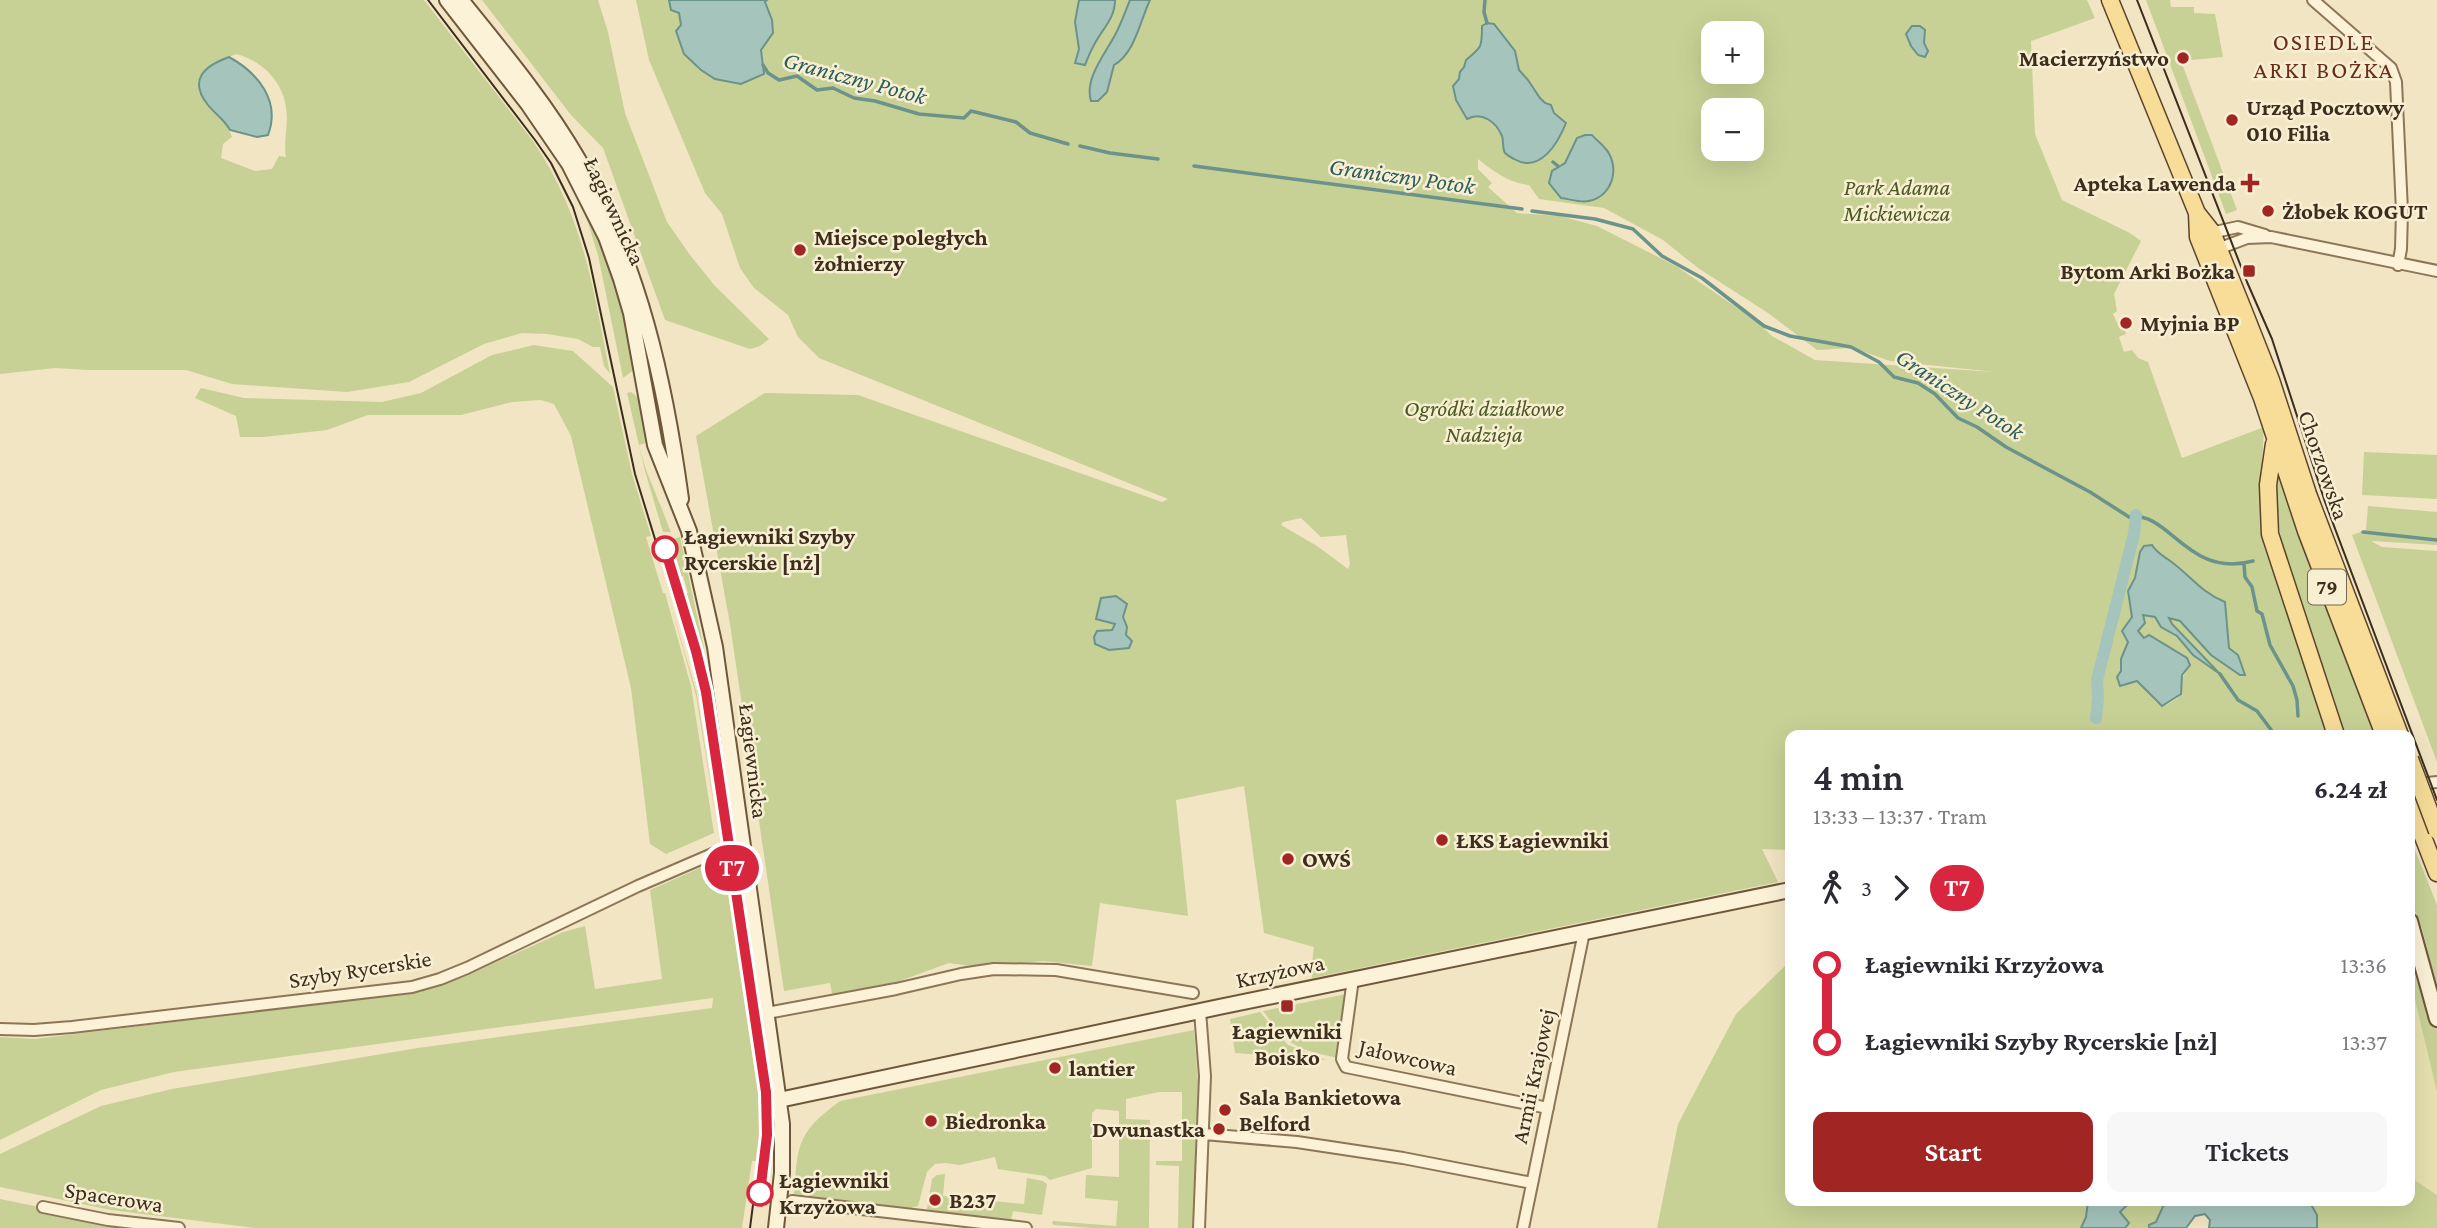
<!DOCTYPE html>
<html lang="en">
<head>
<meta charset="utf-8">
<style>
  :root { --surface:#fff; --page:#f7f7f7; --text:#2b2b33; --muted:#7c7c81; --accent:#a12623 }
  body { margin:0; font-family:"Crimson Pro",serif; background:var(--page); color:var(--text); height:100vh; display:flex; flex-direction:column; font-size:26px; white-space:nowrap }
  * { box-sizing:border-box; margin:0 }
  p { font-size:23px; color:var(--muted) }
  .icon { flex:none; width:38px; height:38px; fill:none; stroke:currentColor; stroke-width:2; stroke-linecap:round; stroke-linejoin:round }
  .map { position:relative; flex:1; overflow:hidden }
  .drawer { position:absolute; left:1785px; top:730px; width:630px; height:476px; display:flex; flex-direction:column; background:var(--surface); border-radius:14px; box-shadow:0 7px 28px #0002 }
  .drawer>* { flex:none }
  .badge { padding:0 14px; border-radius:23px; font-size:24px; line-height:46px }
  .fabs { position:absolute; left:1701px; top:21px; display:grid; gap:14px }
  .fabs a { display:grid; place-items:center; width:63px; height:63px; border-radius:14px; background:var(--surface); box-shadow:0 7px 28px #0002; font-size:35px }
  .map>.badge { position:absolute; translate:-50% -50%; box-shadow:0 0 0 4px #fff }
  .legs { display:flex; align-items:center; gap:10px; height:77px; padding:0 28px; font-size:23px }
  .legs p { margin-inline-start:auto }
  .overview { display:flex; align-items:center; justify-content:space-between; height:119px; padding:0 28px }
  h1 { font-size:38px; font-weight:600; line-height:52px }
  .primary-button { display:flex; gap:14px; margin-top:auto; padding:14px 28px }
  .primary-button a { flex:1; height:80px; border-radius:14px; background:var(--accent); color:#fff; font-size:28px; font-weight:600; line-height:80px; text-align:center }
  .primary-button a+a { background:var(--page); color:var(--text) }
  ul { padding:0 28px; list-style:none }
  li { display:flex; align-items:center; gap:24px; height:77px; font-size:26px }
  li i { display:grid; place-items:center; width:10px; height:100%; margin:0 9px; background:currentColor }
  li i::after { content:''; width:18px; height:18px; margin:-9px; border:5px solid; border-radius:50%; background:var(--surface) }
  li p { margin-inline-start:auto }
  li:first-child i { background:linear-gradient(#0000 50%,currentColor 0) }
  li:last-child i { background:linear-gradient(currentColor 50%,#0000 0) }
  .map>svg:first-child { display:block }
</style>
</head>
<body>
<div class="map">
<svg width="2437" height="1228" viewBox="0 0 2437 1228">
  <rect width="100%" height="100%" fill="#f2e5c3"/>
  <!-- farmland -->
  <path fill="#e8e1af" d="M2410 979 2437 1092V1195L2410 1177Z"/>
  <!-- green -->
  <path fill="#c8d195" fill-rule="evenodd" d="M0 0H424L533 141C584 217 593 288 610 374L604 366 600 347H593L578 339 547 334 522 333 484 344 409 382 347 392 232 384 186 370H89L55 368 0 374ZM236 54C261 60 283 81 286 108 289 124 283 140 286 157L279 156 272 169 255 171 221 158 223 144 232 137 226 123 221 117 217 62Z
    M438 0H443L509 84 576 183 621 286 635 369 623 378 598 255 588 223 572 184 542 135Z
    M482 0H598L608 32 625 113 667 222 690 255 715 286 769 339 760 346 750 349 665 320 603 148 571 115Z
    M636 0H669L671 10 679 13 681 25 764 68 761 50C764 44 768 40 771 35 777 24 767 12 765 1L767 0H2087L2095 18 2031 41 2035 134 2062 200 2130 233 2141 241 2114 294 2117 311 2113 314 2120 329H2124L2126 334 2119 337 2124 352 2132 350 2138 358 2148 362 2182 458 2264 427 2260 505 2263 543 2329 735H1790V850L1762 849 1778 882 1312 978 1311 970 1314 947 1264 933 1244 786 1176 800 1188 916 1100 903 1092 966 1043 961 978 967 949 963 897 982 832 994 830 983 784 991 730 624 696 436 765 393 858 395 1162 502 1168 499 819 358 798 337 788 315 754 288 740 268 722 214 705 193 649 60ZM1713 33H1752V72H1713ZM1713 110H1752V149H1713ZM1478 159C1493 171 1509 183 1529 185L1539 199 1604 208 1663 240 1698 268 1768 313 1817 350 1853 348 1890 361 1995 372 1815 360 1772 336 1755 320 1676 266 1597 226 1560 216 1517 213 1488 187 1492 183 1478 169ZM1301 518 1321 537 1346 535 1350 564 1348 569 1317 546 1281 525 1283 522ZM2144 546 2170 561 2193 583 2225 602 2229 648 2238 655 2245 675H2240L2212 655 2180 621 2168 617 2172 624 2217 672C2202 662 2192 651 2179 638 2169 628 2163 632 2155 617L2143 614 2144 619 2137 631 2141 636 2187 658 2190 665C2180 677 2183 685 2178 698L2166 705 2156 702 2137 681 2117 677 2121 671V659L2128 642 2132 617 2128 591 2135 578 2140 552Z
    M2146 0H2170L2171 7H2194V13L2215 14 2223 57 2181 61 2237 210 2226 214Z
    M534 345 573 351 613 387 632 474 651 536 646 537 663 593H665L691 686 714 833 666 854 650 844 631 688 571 436 554 404 541 400 512 402 461 415H368L327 430 264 437H240L236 416 195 398 201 388 244 398 382 402 421 393 492 355Z
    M631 392C647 401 644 427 645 443L639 445 645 467 671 532H663L645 471 627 393Z
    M2364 452 2437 455V499L2362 495Z
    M2277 472 2376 735H2345L2285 556 2276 513Z
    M2368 506 2437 512V545L2371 541 2382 547 2437 551V762L2352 535 2366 530Z
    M680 537 704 648 730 819 729 829 705 673 683 595 688 593 683 576 680 577 669 540Z
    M669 599 697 694 719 838 696 695Z
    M2410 837 2437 905V989L2422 928 2410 899Z
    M720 859 723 860 758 1093 760 1128 757 1161H752L742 1228H255L111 1210 0 1187V1154L101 1106 172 1089 418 1048 712 1008 713 998 174 1072 101 1090 0 1140V1037L35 1039 415 992 464 977 563 932 585 926 595 989 662 979 650 890Z
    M2410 921 2437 1019V1092L2410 979Z
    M1790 961V1200H2088L2086 1217 2081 1228H1657L1678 1124 1736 1014Z
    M1351 993 1342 1059C1297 1049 1291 1049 1263 1011Z
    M1260 1012 1288 1045 1326 1060 1235 1053 1230 1019Z
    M1194 1030 1198 1083 1193 1228H1178L1179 1166 1156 1165V1161H1182V1092H1159L1126 1099V1119L1150 1120 1149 1228H1092L1054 1225 1052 1223 1053 1221 1116 1226 1118 1201 1085 1198V1196L1086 1175 1119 1177V1111L1096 1109 1092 1113V1168L1050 1180 1045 1176 998 1169 995 1157 960 1165 946 1163 935 1164 927 1172 918 1206 911 1208 794 1194C798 1143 797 1133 840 1101Z
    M945 1174 943 1196 1024 1204 1027 1178 1043 1181 1047 1184 1042 1215 1013 1211 1011 1221 930 1212 927 1209 932 1179 937 1175Z
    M2410 1177 2437 1195V1228H2317V1215L2309 1201 2410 1200Z
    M0 1199 143 1228H0Z
    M2131 1201H2169L2165 1202 2156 1222 2149 1225V1228H2125L2128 1223 2120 1212Z"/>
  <!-- water -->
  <path fill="#a5c4bc" stroke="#6b938b" stroke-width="2" d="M669 0H767L765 2 772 20 773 33 761 50 764 74 741 84 715 79 701 70 684 54 676 31 681 25 679 13 671 10Z
    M1079 0H1115C1115 19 1102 29 1094 45 1090 52 1088 58 1085 65L1075 63 1079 49 1075 22Z
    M1130 0H1150C1140 21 1135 53 1114 65L1107 92 1098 101H1091C1084 79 1105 54 1115 35 1121 24 1125 12 1130 0Z
    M1487 23 1494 24 1515 51 1519 70 1528 80 1540 98 1545 103 1551 105 1554 113 1566 123C1558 143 1540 174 1514 159 1510 157 1508 156 1505 153 1502 148 1504 142 1502 136 1496 122 1482 111 1467 119L1456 100 1453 86 1459 79 1460 72 1464 67 1466 60C1482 47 1482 47 1482 26Z
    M1912 26H1920L1925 30 1924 43 1928 51 1925 57 1918 55 1911 46 1906 34Z
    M229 57C258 73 281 101 268 135L257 137 230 130C224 119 215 114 208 105 188 80 204 66 229 57Z
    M1585 135H1592C1596 140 1600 142 1604 147 1621 164 1614 196 1589 201 1580 203 1570 199 1561 198L1549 183 1552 171 1565 163 1577 138Z
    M2152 545C2157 553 2162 555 2169 560 2189 574 2200 592 2225 602L2229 648 2238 655 2245 675H2240L2211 655 2180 621 2169 618 2172 624 2220 674 2193 655 2177 636 2161 627 2155 617 2143 615 2145 623 2138 631 2144 638 2149 635 2187 658 2190 665 2182 675 2181 694 2162 706 2137 681 2120 686 2117 677 2121 671V659L2128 642 2122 631 2132 617 2128 591 2135 578 2140 552 2144 546Z
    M1116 596 1127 604 1123 617 1127 627 1126 635 1132 641 1129 648 1109 650 1095 644 1094 637 1097 631 1112 630 1115 624 1096 619 1101 598Z
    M2088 1201H2131L2120 1212 2129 1223 2125 1228H2081L2086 1217Z
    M2169 1201H2309L2317 1215V1228H2209L2210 1220 2205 1214 2195 1216 2186 1228H2149V1225L2156 1222 2165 1202Z"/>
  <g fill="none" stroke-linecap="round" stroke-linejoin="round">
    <!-- stream -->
    <path stroke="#6b938b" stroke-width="3.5" d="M1485 0 1484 12 1487 23
      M763 65 768 73 779 80 797 76 817 90 833 88 854 98 875 101 919 114 964 118 971 111 1016 122 1030 133 1068 144
      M1080 146 1110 153 1158 159
      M1553 162 1558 166
      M1194 166 1522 209
      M1532 211 1595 219 1633 229 1662 256 1702 278 1764 326 1790 336 1851 347 1879 362 1894 377 1918 383 1935 394 1958 418 1977 427 2006 447 2090 492 2129 517C2170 510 2187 579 2253 561
      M2363 532 2437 540
      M2244 564 2245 577 2252 587 2257 611 2262 614 2270 645 2293 686 2297 700 2298 716
      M2220 674 2238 700 2257 711 2275 735"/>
    <!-- canal -->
    <path stroke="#a5c4bc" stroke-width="12" d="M2096 718 2098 698 2097 680 2134 534 2136 515"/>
    <!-- street casing -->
    <g stroke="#8d7658" stroke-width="14">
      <path id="street" d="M2313 0 2391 68 2396 82 2402 211 2401 249 2398 265
        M2206 234 2238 227 2265 235
        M2215 250 2247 238 2271 237 2437 271
        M2410 785 2437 782
        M1353 979 1342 1059 1346 1067 1548 1108
        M767 1013 896 989 961 974 994 969 1056 970 1193 993
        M0 1029 34 1030 72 1027 412 987 440 979 467 968 638 886 724 849 742 846
        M1204 1134 1297 1142 1403 1158 1532 1183
        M792 1201 1026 1228
        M43 1207 108 1220 179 1228
        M1199 1228 1205 1076 1200 1011
        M1523 1228 1584 932"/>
    </g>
    <!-- secondary casing -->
    <g stroke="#6f573b" stroke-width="18">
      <path id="secondary" d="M447 0 528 104 569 164 606 237 621 279 631 313 655 445 689 531 715 647 782 1124V1173L776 1228
        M461 0C502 51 545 102 578 159 639 262 665 381 681 499
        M2410 921 2437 1019
        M779 1100 1219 1007 1790 890"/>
    </g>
    <!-- primary casing -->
    <g stroke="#5b442c" stroke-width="19">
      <path id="primary" d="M2110 0 2197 213 2212 232 2243 309 2271 380 2308 494 2400 735
        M2197 213 2198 237 2262 398 2306 531 2384 735
        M2274 444 2268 485 2270 534 2336 735
        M2410 803 2437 873"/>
    </g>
    <!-- street -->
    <use href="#street" stroke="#fbf2d7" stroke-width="10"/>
    <!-- secondary -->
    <use href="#secondary" stroke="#fbf2d7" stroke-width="14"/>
    <!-- primary -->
    <use href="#primary" stroke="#f7dd98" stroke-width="16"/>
    <!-- tram -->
    <path stroke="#3c2d1d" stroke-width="2" d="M428 0 535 140 551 163 573 207 589 258 635 474 690 653 704 714 761 1093 762 1135 750 1228
      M2137 0 2247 282 2272 339 2325 502 2437 800"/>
    <!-- primary-bridge casing -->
    <g stroke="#5b442c" stroke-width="19" stroke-linecap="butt">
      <path id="primary-bridge" d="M2410 759 2437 831"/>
    </g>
    <!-- primary-bridge -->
    <use href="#primary-bridge" stroke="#f7dd98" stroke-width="16"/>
  </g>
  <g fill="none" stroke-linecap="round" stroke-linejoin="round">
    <!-- line-1 casing -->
    <g stroke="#fff" stroke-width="16">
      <path id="line-1" d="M665 549 696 651 706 692 766 1092 767 1135 760 1193"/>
    </g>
    <!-- line-1 -->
    <use href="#line-1" stroke="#d7263d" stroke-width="10"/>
  </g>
  <!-- markers -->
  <g fill="#a12623" stroke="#f8efd3" stroke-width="2.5">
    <circle cx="2183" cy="58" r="7"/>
    <circle cx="2232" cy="120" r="7"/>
    <path d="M2246.5 172.5h7v7h7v7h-7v7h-7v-7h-7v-7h7z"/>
    <circle cx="2268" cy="211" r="7"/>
    <circle cx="800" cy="250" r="7"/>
    <rect x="2242" y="264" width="14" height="14" rx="3.5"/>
    <circle cx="2126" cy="323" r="7"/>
    <circle cx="1442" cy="840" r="7"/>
    <circle cx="1288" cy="859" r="7"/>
    <rect x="1280" y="999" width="14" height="14" rx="3.5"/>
    <circle cx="1055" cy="1068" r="7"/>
    <circle cx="1225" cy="1110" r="7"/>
    <circle cx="931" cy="1121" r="7"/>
    <circle cx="1219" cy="1129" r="7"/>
    <circle cx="935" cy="1200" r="7"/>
  </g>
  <g fill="#fff" stroke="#d7263d" stroke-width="3.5">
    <circle cx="665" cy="549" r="12"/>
    <circle cx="760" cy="1193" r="12"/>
  </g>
  <g text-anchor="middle" stroke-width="5" stroke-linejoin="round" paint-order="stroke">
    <!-- shield labels -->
    <rect fill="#f8efd3" stroke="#746754" stroke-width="2" x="2308" y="569.5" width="38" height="35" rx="5"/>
    <g font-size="21" font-weight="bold" fill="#3c2d1d">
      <text x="2327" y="594">79</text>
    </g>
    <!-- poi labels -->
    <g font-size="23" font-weight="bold" fill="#3c2d1d" stroke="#f8efd3" text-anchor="start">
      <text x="2169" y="66" text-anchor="end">Macierzyństwo</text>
      <text x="2246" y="115">Urząd Pocztowy<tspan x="2246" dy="26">010 Filia</tspan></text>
      <text x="2236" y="191" text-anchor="end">Apteka Lawenda</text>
      <text x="2282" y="219">Żłobek KOGUT</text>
      <text x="814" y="245">Miejsce poległych<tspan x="814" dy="26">żołnierzy</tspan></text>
      <text x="2235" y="279" text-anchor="end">Bytom Arki Bożka</text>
      <text x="2140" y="331">Myjnia BP</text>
      <text x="1456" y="848">ŁKS Łagiewniki</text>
      <text x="1302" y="867">OWŚ</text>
      <text x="1287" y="1039" text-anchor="middle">Łagiewniki<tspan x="1287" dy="26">Boisko</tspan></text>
      <text x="1069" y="1076">lantier</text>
      <text x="1239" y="1105">Sala Bankietowa<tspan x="1239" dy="26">Belford</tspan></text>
      <text x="945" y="1129">Biedronka</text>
      <text x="1205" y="1137" text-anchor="end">Dwunastka</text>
      <text x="949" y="1208">B237</text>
    </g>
    <!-- park labels -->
    <g font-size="23" font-style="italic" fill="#4a5a22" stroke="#f8efd3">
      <text x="1897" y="195">Park Adama<tspan x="1897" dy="26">Mickiewicza</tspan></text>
      <text x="1484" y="416">Ogródki działkowe<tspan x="1484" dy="26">Nadzieja</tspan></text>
    </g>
    <!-- street labels -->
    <g font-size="23" fill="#3c2d1d" stroke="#f8efd3">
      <text transform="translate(615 211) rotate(65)" y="8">Łagiewnicka</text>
      <text transform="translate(2324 465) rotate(71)" y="8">Chorzowska</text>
      <text transform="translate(754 761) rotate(83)" y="8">Łagiewnicka</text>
      <text transform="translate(360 969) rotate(-9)" y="8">Szyby Rycerskie</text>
      <text transform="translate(1280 971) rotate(-12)" y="8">Krzyżowa</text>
      <text transform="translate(1408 1057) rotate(13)" y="8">Jałowcowa</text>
      <text transform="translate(1533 1076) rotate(-78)" y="8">Armii Krajowej</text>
      <text transform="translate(114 1197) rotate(9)" y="8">Spacerowa</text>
    </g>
    <!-- stop labels -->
    <g font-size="23" font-weight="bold" fill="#3c2d1d" stroke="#f8efd3" text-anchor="start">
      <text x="684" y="544">Łagiewniki Szyby<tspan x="684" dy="26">Rycerskie [nż]</tspan></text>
      <text x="779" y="1188">Łagiewniki<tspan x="779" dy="26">Krzyżowa</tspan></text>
    </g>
    <!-- neighbourhood labels -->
    <g font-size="24" letter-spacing="2" fill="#6c2d19" stroke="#f8efd3">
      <text x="2324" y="50">OSIEDLE<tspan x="2324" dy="28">ARKI BOŻKA</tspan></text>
    </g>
    <!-- water labels -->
    <g font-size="24" font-style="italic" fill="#2b5d5b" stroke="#f8efd3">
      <text transform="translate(855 78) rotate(15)" y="8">Graniczny Potok</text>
      <text transform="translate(1402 176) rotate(8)" y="8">Graniczny Potok</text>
      <text transform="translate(1960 394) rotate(33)" y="8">Graniczny Potok</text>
    </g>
  </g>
</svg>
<div class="fabs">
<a>+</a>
<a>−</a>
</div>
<b class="badge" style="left:732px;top:868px;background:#d7263d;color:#fff">T7</b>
<section class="drawer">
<div class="overview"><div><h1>4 min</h1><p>13:33 – 13:37 · Tram</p></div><b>6.24 zł</b></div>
<div class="legs"><svg class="icon" aria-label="walk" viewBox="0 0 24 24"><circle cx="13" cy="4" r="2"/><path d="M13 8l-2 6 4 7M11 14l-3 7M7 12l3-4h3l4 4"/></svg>3<svg class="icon" aria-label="forward" viewBox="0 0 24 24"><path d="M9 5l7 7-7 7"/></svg><b class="badge" style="background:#d7263d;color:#fff">T7</b></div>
<ul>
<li><i style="color:#d7263d"></i><b>Łagiewniki Krzyżowa</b><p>13:36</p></li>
<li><i style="color:#d7263d"></i><b>Łagiewniki Szyby Rycerskie [nż]</b><p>13:37</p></li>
</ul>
<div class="primary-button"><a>Start</a><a>Tickets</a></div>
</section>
</div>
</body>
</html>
